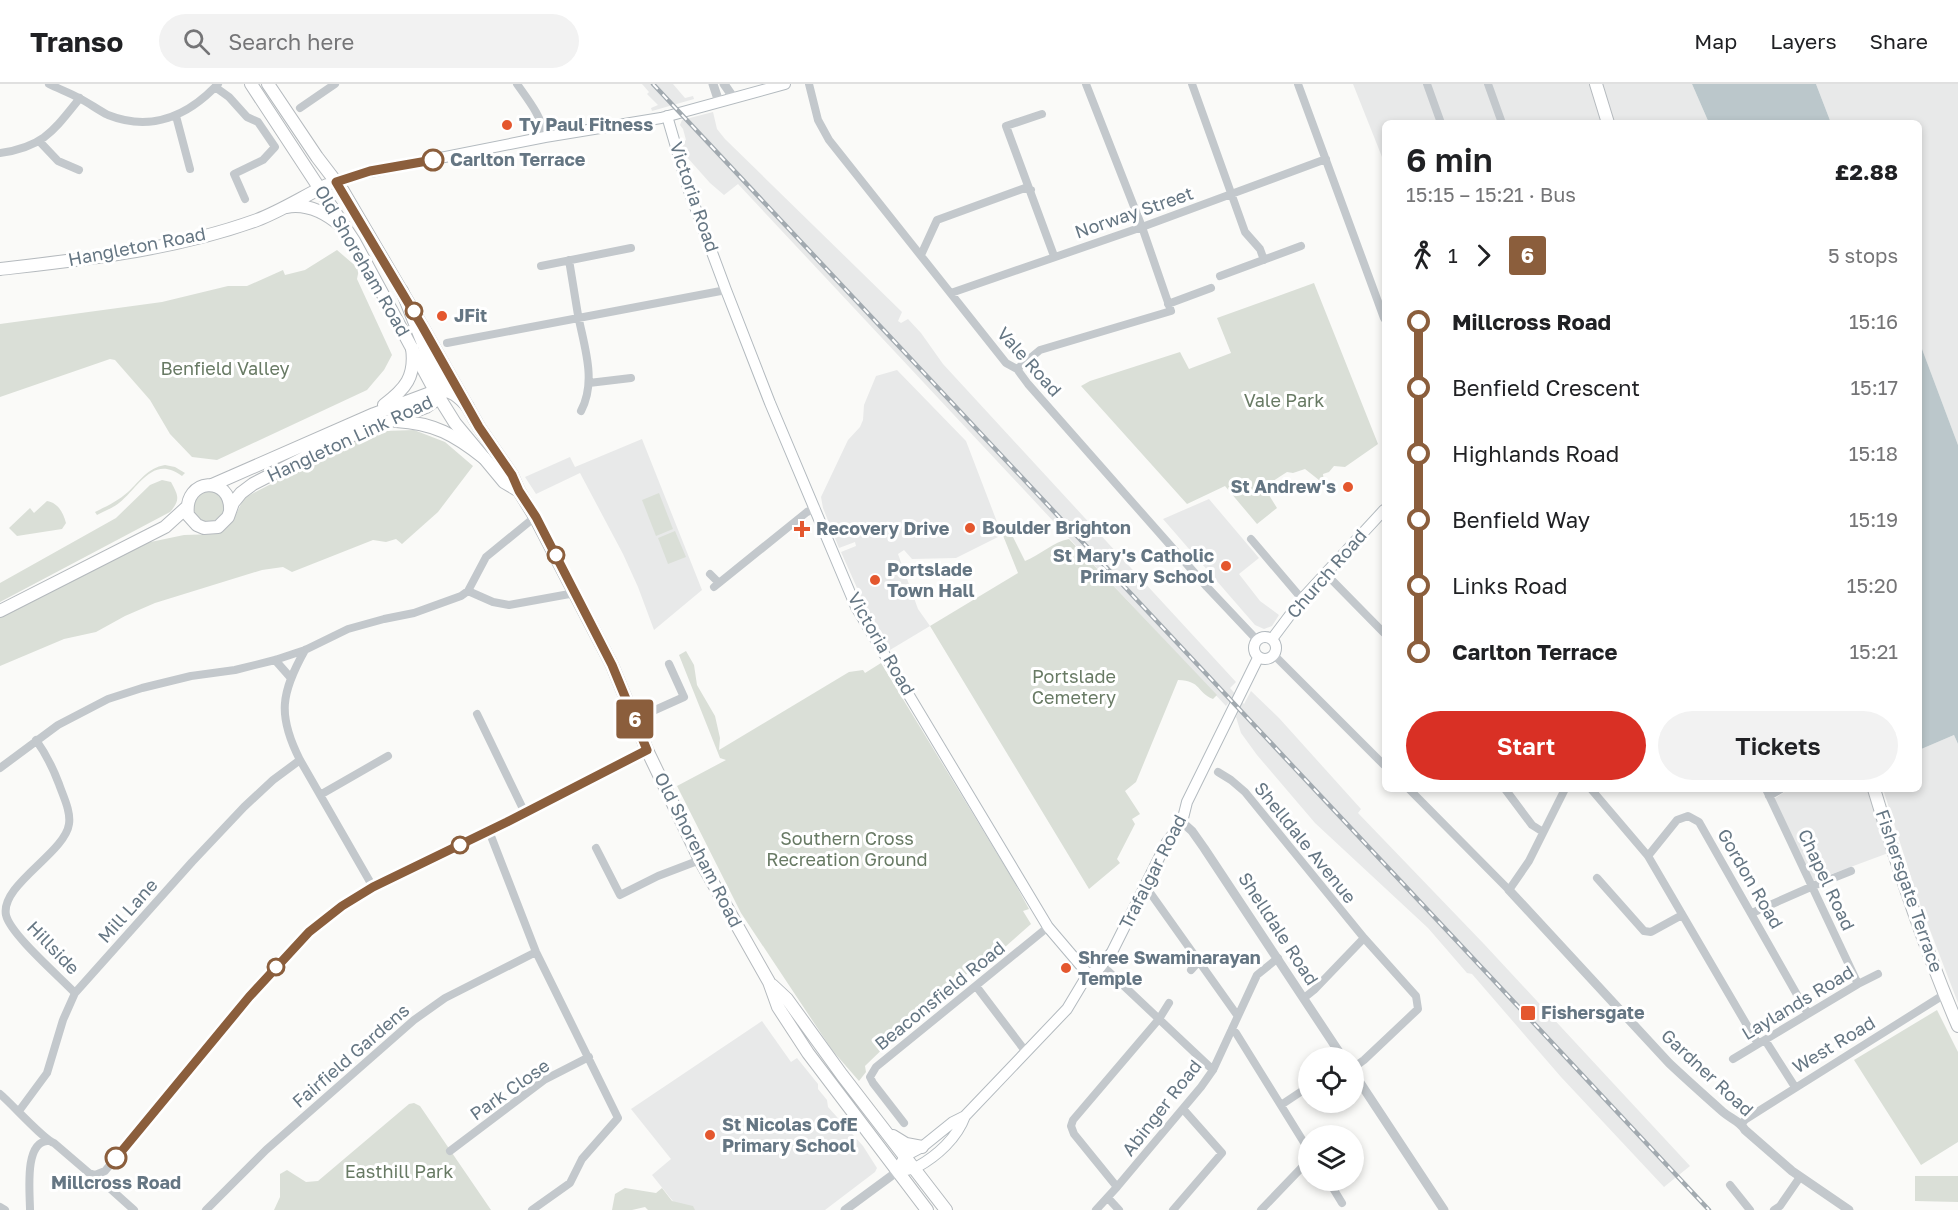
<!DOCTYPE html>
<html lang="en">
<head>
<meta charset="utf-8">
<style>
  :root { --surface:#fff; --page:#f2f2f2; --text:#202124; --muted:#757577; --line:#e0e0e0; --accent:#d93025 }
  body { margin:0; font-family:"Golos Text",sans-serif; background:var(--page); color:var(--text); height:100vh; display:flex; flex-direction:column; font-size:22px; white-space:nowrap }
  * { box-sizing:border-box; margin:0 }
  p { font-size:20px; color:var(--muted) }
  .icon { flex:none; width:33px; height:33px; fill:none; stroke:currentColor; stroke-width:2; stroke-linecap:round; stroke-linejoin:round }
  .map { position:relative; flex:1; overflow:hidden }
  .panel { position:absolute; left:1382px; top:36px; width:540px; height:672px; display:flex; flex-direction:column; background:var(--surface); border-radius:9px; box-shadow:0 3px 9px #0003 }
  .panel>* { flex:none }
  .badge { padding:0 12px; border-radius:4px; font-size:21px; line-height:39px }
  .fabs { position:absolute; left:1298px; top:963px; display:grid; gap:12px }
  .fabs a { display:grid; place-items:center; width:66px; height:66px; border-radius:50%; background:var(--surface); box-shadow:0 3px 9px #0003; font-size:30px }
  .map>.badge { position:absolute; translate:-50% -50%; box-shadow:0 0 0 3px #fff }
  .legs { display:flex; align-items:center; gap:9px; height:66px; padding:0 24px; font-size:20px }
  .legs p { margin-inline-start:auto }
  .headline { display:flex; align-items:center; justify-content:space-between; height:102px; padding:0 24px }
  h1 { font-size:33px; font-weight:600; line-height:45px }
  .primary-button { display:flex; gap:12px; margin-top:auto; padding:12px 24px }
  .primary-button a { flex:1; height:69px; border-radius:36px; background:var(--accent); color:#fff; font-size:24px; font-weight:600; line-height:69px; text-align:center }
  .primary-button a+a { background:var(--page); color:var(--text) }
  ul { padding:0 24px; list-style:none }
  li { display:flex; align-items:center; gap:21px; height:66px; font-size:22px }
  li i { display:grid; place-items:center; width:9px; height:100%; margin:0 8px; background:currentColor }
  li i::after { content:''; width:15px; height:15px; margin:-8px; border:4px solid; border-radius:50%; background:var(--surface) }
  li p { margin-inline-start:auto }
  li:first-child i { background:linear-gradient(#0000 50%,currentColor 0) }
  li:last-child i { background:linear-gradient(currentColor 50%,#0000 0) }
  header { display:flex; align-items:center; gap:36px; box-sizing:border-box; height:84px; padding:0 30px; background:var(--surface); border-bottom:2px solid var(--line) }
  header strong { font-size:28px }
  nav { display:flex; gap:33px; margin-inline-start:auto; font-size:21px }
  .search { width:420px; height:54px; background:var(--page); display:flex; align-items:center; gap:15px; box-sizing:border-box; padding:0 21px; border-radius:33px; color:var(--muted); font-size:22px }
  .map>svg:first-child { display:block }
</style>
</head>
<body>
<header>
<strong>Transo</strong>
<div class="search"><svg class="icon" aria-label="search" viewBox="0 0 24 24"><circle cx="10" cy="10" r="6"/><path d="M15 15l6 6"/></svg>Search here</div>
<nav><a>Map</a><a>Layers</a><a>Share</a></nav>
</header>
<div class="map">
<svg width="1958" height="1126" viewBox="0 0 1958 1126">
  <rect width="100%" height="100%" fill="#fafaf8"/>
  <!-- built -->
  <path fill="#e8e9e9" d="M642 0H673L685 14 693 12 694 15 652 27 651 24 658 21 647 10 649 8Z
    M1353 0H1692L1709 39H1384V78Z
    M1816 0H1958V361L1919 257 1918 39H1831Z
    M713 28 717 45 725 55 902 228 898 237 901 239 908 235 921 249 943 280 1236 598 1230 604 1244 620 1251 607 1279 634 1361 725 1358 729 1484 860 1690 1082 1664 1103 1561 993 1472 890 1467 889 1428 844 1315 739 1257 671 1241 649 1236 633 1238 628 1229 618 1226 622 738 100 724 111 710 99 686 72 682 59 686 56 683 45 680 41 682 36Z
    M897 286 966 357 1002 451 956 474 912 475 904 466 898 470 918 525 930 542 890 566 870 533 841 468 856 462 855 458 839 464 823 424 821 413 848 356 860 343 863 336 864 321 876 292Z
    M642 355 702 506 654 546 638 503 623 470 580 389 536 410 525 393 570 373 575 383Z
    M1209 415 1259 474 1239 490 1260 517 1279 531 1272 542 1264 545 1255 541 1163 435Z
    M1954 651 1958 660V919L1918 815 1883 705H1918L1919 666Z
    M1789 705H1869L1891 768 1813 797 1774 715Z
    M762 937 791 978 797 974 818 1000V1005L827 1016 828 1023 863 1062 877 1084 875 1088 825 1126H680L652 1091 671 1075 631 1025Z"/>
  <!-- green -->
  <path fill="#dadfd7" d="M337 166 359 185 357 195 392 271 384 286 367 306 217 376 192 373 170 350 150 316 115 276 110 275 0 313V240L162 218 228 202H247L283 186 285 191 305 186Z
    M1314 199 1378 360 1345 383 1334 382 1329 388 1323 390 1324 400 1305 385 1293 389 1287 388 1264 403 1277 424 1257 440 1225 402 1187 420 1081 302 1090 297 1180 268 1189 285 1231 269 1217 234Z
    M414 346 445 358 473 382 438 428 402 460 396 455 386 458 373 456 292 488 283 483 262 486 155 519 125 532 96 548 64 555 0 582V533L141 460 184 451 216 450 226 444 235 432 244 414 347 361 384 347Z
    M165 381 175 383 185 389 182 392C153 370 139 403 119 419 113 424 104 427 97 431L95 428C107 422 118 417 128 408 140 397 147 384 165 381Z
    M162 396 171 398C178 411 181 416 170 428L0 518V499L116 434 150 401Z
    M208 404 223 412 224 429C209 447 189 436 194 414Z
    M659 409 673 445 656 452 642 416Z
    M47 417C58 419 63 428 66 439L62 445 17 452 9 444 30 424 34 429Z
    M675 447 686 473 668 480 658 454Z
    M1008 447 1011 449 1025 477C1040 471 1053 458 1069 455L1217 611 1213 615C1196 608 1202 597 1178 596L1136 698 1125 707 1140 730 1132 735 1135 740 1117 775 1120 779 1089 805 930 542 1018 489 1002 449Z
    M686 567 694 581 697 601 715 632 720 654 719 666 849 588 863 586 865 589 881 579 1012 794 1029 825 1023 827 1031 840 987 879 973 885 930 919 865 982 866 988 859 997 832 966 741 829 677 702 726 676 720 674 679 571Z
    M1937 926 1958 968V1058L1921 1081 1854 976Z
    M414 1019 420 1022 491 1126H274L280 1113V1090L287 1086 306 1098 318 1097 409 1020Z
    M1915 1092H1958V1118L1915 1117Z
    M625 1104 656 1109 662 1104 672 1117 693 1122 695 1126H648L645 1123 632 1126H612L615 1110Z"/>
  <!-- water -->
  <path fill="#bbc7cb" d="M1692 0H1816L1831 39H1709Z
    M1919 257 1958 361V660L1954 651 1919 666Z"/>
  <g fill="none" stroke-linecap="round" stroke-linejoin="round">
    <!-- secondary casing -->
    <g stroke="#b3babf" stroke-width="12">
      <path id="secondary" d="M667 32 688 104 726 206 770 319 856 523 1048 843 1088 890
        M336 97 370 88 545 53 661 34 785 0
        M1254 564a11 11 0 1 1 22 0a11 11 0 1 1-22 0Z
        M1272 555 1302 515 1384 426
        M901 1079 905 1072 922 1063 953 1038 965 1032
        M898 1087C904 1086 911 1086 917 1083 937 1072 957 1054 965 1032L1067 925 1088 890 1099 885 1112 868 1167 758 1182 738 1187 718 1258 574"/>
    </g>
    <!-- primary casing -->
    <g stroke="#b5babe" stroke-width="14">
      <path id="primary" d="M251 0 354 157 435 307 455 339 504 398 519 407
        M268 0 317 73 343 107 422 242 479 343 512 391 519 407 535 433 612 581 647 666 700 776 769 898 778 923 808 969 927 1126
        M1596 0 1608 39
        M286 123C307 119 326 129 341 142
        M0 185C87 175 174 166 257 136 281 127 304 112 327 101
        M1874 705C1898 785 1925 865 1958 942
        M772 901 787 915 842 991 946 1126
        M893 1052 906 1060 922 1063"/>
    </g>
    <!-- trunk casing -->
    <g stroke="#b4b9bd" stroke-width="14">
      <path id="trunk" d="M384 321C405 305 416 293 412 264
        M396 337C434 339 455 351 484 374
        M212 401 374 330 438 306C451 305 460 314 468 323
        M230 427C232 391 183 393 188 431L197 441 204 444 218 443 228 433 233 419 241 409 253 400 335 358 426 323 436 316 441 311 443 299 428 272 402 207
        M0 527 165 443 187 423"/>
    </g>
    <!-- minor -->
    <path stroke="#c3c8cc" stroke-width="8" d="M49 0C59 5 70 9 79 14 89 19 98 26 108 31 151 48 188 32 218 0
      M517 0C529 17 542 33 545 53
      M809 0 818 36 829 56 1006 279 1017 285 1028 300 1207 503 1257 556
      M1192 0 1245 148 1260 165 1264 176
      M1298 0 1384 234
      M1427 0 1441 39
      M1488 0 1502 39
      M215 3 229 13 247 33 258 38 275 63 263 76 234 90 245 115
      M300 24 335 0
      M1042 30 1006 42 1054 172
      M176 32 190 85
      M40 58 58 77 79 86
      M0 69C44 63 54 46 80 14
      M921 171 937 136 1025 104 1031 106
      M569 176C572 195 575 213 578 231 584 262 597 297 581 327
      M541 182 631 164
      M1220 192 1301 162
      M951 209 1142 143 1326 75
      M1168 220 1211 204
      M447 259 726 206
      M1017 285 1040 266 1171 227 1142 143 1086 0
      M589 299 631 294
      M1251 455 1302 515
      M1325 489 1384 549
      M710 490 719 499
      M714 503 807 428 816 424
      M468 507 493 518 509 521 575 509
      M305 566C281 609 277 631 300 676L373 803
      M1274 571 1384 681
      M275 576 290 593
      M477 630 525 729
      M635 635 684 613 669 580
      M36 656C46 670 53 684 59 700 63 712 71 727 69 740 65 769 0 801 6 831 10 850 60 893 75 909
      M0 684 58 641 108 615 142 604 191 592 235 586 275 576 305 566 348 545 384 535 414 529 461 512 468 507 486 473 535 433
      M1218 688 1231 696 1245 708 1364 854
      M1409 705 1509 806 1529 777 1565 705
      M1505 705 1532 741 1543 748
      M1591 705 1648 772 1758 960
      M1766 705 1858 900
      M320 711 388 672
      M1769 712 1781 705
      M489 747 536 868 618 1034 582 1075 570 1099 532 1126
      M596 764 620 811 658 792 700 776
      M1648 772 1677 736 1688 732 1699 738 1808 930
      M1597 794 1644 847 1651 848 1682 831
      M1151 810 1237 931
      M1752 829 1813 802 1851 787
      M1191 886 1199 877
      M1108 887 1213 986
      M976 902 1026 968
      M1304 914 1314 906 1364 854 1416 912 1418 925 1364 976 1353 984
      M1232 945 1236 949 1308 1065
      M1765 956 1795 1003
      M1733 975 1858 900 1878 890
      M0 1010C11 1019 44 1056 54 1059L89 1089 95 1091 134 1126
      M1281 1021 1308 1003
      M19 1027 47 989 63 936 75 909 192 778 244 723 273 696 300 676
      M904 1039 873 999 870 993 876 983 1048 843
      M1741 1040 1746 1035 1945 910
      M450 1067 544 996 589 973
      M95 1091 105 1087 249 913 309 848 343 822 373 803 525 729 647 666
      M1328 1096 1342 1119
      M1730 1101 1750 1126
      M1117 1103 1074 1050 1071 1042 1073 1036 1159 935 1169 919
      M1108 1114 1119 1126
      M0 1123 5 1126
      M30 1126C30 1109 24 1059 47 1057
      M206 1126 266 1066 414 936 445 914 536 868
      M1096 1126 1117 1103 1201 1003 1213 986 1257 891 1278 874
      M1173 1126 1222 1069 1183 1025
      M1261 1126 1308 1077
      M1774 1126 1780 1122 1800 1093"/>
    <!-- tertiary -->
    <path stroke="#c3c8cc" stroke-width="9" d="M713 0 719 18
      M724 0 733 13
      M1182 738 1192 747 1204 764 1343 974
      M1509 806 1669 979C1687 996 1705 1012 1723 1028 1731 1035 1740 1037 1745 1046L1792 1087 1849 1126
      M1353 988 1444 1126
      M845 1126 898 1087"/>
    <!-- secondary -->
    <use href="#secondary" stroke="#fff" stroke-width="10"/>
    <!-- primary -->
    <use href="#primary" stroke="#fff" stroke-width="12"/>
    <!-- trunk -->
    <use href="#trunk" stroke="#fff" stroke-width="12"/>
    <!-- rail casing -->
    <g stroke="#a2aab0" stroke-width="4.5">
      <path id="rail" d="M653 0 1709 1126"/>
    </g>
    <!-- rail -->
    <use href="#rail" stroke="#fff" stroke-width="2" stroke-dasharray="7" stroke-linecap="butt"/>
  </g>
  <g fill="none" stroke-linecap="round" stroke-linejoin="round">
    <!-- line-1 casing -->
    <g stroke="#fff" stroke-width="14">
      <path id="line-1" d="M116 1074 249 913 309 848 342 822 373 803 507 738 647 666 612 581 536 433 519 407 512 391 479 343 422 242 336 98 370 87 433 76"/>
    </g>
    <!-- line-1 -->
    <use href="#line-1" stroke="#8b5e3c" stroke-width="9"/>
  </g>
  <!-- markers -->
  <g fill="#e4572e" stroke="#fff" stroke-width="2">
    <circle cx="507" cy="41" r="6"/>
    <circle cx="442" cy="232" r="6"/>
    <circle cx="1348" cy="403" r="6"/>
    <circle cx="970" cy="444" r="6"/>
    <path d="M799 436h6v6h6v6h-6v6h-6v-6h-6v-6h6z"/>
    <circle cx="1226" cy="482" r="6"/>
    <circle cx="875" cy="496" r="6"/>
    <circle cx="1066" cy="884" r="6"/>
    <rect x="1520" y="921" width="16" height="16" rx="3"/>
    <circle cx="710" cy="1051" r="6"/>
  </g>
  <g fill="#fff" stroke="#8b5e3c" stroke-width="3">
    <circle cx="433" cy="76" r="10"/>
    <circle cx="414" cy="227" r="8"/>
    <circle cx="556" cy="471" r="8"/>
    <circle cx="460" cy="761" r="8"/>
    <circle cx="276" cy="883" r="8"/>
    <circle cx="116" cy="1074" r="10"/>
  </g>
  <g text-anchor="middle" stroke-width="6" stroke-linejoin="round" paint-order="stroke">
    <!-- poi labels -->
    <g font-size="18" font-weight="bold" fill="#657683" stroke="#fff" text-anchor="start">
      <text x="519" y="47">Ty Paul Fitness</text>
      <text x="454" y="238">JFit</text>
      <text x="1336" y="409" text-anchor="end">St Andrew's</text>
      <text x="982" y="450">Boulder Brighton</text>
      <text x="816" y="451">Recovery Drive</text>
      <text x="1214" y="478" text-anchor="end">St Mary's Catholic<tspan x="1214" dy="21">Primary School</tspan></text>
      <text x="887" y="492">Portslade<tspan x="887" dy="21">Town Hall</tspan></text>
      <text x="1078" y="880">Shree Swaminarayan<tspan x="1078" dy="21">Temple</tspan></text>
      <text x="1541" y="935">Fishersgate</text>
      <text x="722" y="1047">St Nicolas CofE<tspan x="722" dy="21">Primary School</tspan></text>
    </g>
    <!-- stop labels -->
    <g font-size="18" font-weight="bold" fill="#657683" stroke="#fff" text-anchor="start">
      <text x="450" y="82">Carlton Terrace</text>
      <text x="116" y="1105" text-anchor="middle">Millcross Road</text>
    </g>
    <!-- street labels -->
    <g font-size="18" fill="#657683" stroke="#fff">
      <text transform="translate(694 113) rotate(71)" y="6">Victoria Road</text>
      <text transform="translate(1134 129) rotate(-19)" y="6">Norway Street</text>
      <text transform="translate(137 163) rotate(-11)" y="6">Hangleton Road</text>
      <text transform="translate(362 177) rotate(60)" y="6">Old Shoreham Road</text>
      <text transform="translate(1029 278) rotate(48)" y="6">Vale Road</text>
      <text transform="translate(350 355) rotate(-25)" y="6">Hangleton Link Road</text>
      <text transform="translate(1327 490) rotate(-49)" y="6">Church Road</text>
      <text transform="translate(881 560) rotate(60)" y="6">Victoria Road</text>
      <text transform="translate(1305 759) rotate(51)" y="6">Shelldale Avenue</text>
      <text transform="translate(698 766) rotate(63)" y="6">Old Shoreham Road</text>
      <text transform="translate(1153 788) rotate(-63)" y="6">Trafalgar Road</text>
      <text transform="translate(1750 795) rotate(60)" y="6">Gordon Road</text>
      <text transform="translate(1826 796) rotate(65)" y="6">Chapel Road</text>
      <text transform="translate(1909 807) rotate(71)" y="6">Fishersgate Terrace</text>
      <text transform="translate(128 827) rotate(-48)" y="6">Mill Lane</text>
      <text transform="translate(1278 845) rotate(57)" y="6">Shelldale Road</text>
      <text transform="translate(53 864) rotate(46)" y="6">Hillside</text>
      <text transform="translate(940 912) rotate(-39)" y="6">Beaconsfield Road</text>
      <text transform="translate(1798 919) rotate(-31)" y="6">Laylands Road</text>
      <text transform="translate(1834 961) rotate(-31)" y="6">West Road</text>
      <text transform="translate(351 972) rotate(-41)" y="6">Fairfield Gardens</text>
      <text transform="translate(1707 989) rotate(43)" y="6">Gardner Road</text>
      <text transform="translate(510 1006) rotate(-35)" y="6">Park Close</text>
      <text transform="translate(1162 1024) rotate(-52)" y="6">Abinger Road</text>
    </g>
    <!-- park labels -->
    <g font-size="18" fill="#687a64" stroke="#fff">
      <text x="225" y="291">Benfield Valley</text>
      <text x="1284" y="323">Vale Park</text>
      <text x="1074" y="599">Portslade<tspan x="1074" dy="21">Cemetery</tspan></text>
      <text x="847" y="761">Southern Cross<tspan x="847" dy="21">Recreation Ground</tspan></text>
      <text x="399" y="1094">Easthill Park</text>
    </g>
  </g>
</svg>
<div class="fabs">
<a><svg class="icon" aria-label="locate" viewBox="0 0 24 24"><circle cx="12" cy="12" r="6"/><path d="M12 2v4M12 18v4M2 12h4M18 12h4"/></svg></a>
<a><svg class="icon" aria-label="layers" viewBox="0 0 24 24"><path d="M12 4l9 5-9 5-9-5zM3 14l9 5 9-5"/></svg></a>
</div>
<b class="badge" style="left:635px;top:635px;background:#8b5e3c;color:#fff">6</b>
<section class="panel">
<div class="headline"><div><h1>6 min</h1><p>15:15 – 15:21 · Bus</p></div><b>£2.88</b></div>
<div class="legs"><svg class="icon" aria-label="walk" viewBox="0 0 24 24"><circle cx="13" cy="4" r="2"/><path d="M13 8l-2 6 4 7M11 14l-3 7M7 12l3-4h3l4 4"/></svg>1<svg class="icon" aria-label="forward" viewBox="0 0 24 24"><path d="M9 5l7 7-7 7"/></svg><b class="badge" style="background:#8b5e3c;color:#fff">6</b><p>5 stops</p></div>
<ul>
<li><i style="color:#8b5e3c"></i><b>Millcross Road</b><p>15:16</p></li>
<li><i style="color:#8b5e3c"></i><span>Benfield Crescent</span><p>15:17</p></li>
<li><i style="color:#8b5e3c"></i><span>Highlands Road</span><p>15:18</p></li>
<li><i style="color:#8b5e3c"></i><span>Benfield Way</span><p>15:19</p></li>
<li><i style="color:#8b5e3c"></i><span>Links Road</span><p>15:20</p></li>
<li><i style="color:#8b5e3c"></i><b>Carlton Terrace</b><p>15:21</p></li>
</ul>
<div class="primary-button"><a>Start</a><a>Tickets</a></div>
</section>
</div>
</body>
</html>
